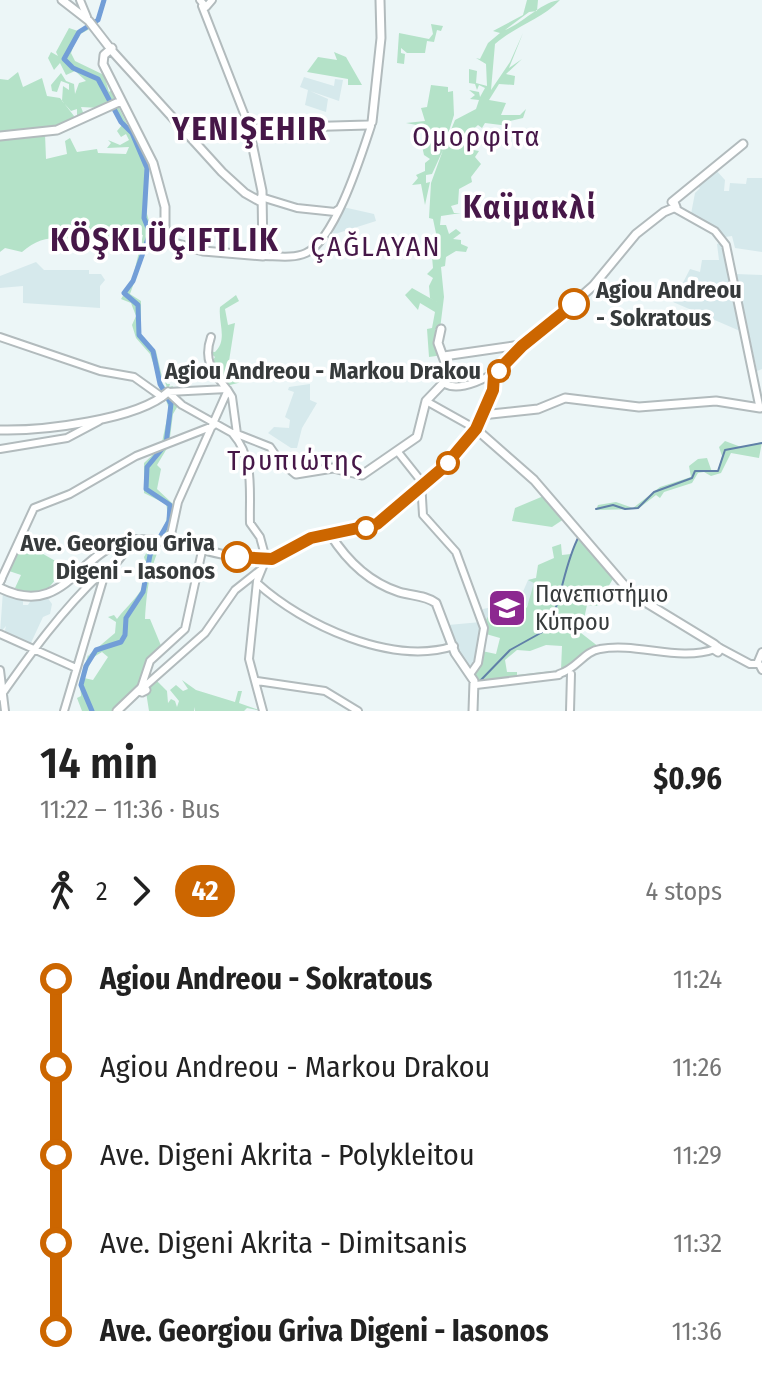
<!DOCTYPE html>
<html lang="en">
<head>
<meta charset="utf-8">
<style>
  :root { --surface:#fff; --page:#f6f6f6; --text:#222; --muted:#767676 }
  body { margin:0; font-family:"Fira Sans Condensed",sans-serif; background:var(--page); color:var(--text); height:100vh; display:flex; flex-direction:column; font-size:30px; white-space:nowrap }
  * { box-sizing:border-box; margin:0 }
  p { font-size:26px; color:var(--muted) }
  .icon { flex:none; width:44px; height:44px; fill:none; stroke:currentColor; stroke-width:2; stroke-linecap:round; stroke-linejoin:round }
  .map { position:relative; height:711px; overflow:hidden }
  .side { display:flex; flex-direction:column; background:var(--surface); flex:1 }
  .side>* { flex:none }
  .badge { padding:0 16px; border-radius:26px; font-size:28px; line-height:52px }
  .map>.badge { position:absolute; translate:-50% -50%; box-shadow:0 0 0 4px #fff }
  .legs { display:flex; align-items:center; gap:12px; height:88px; padding:0 40px; font-size:26px }
  .legs p { margin-inline-start:auto }
  .head { display:flex; align-items:center; justify-content:space-between; height:136px; padding:0 40px }
  h1 { font-size:44px; font-weight:600; line-height:60px }
  ul { padding:0 40px; list-style:none }
  li { display:flex; align-items:center; gap:28px; height:88px; font-size:30px }
  li i { display:grid; place-items:center; width:12px; height:100%; margin:0 10px; background:currentColor }
  li i::after { content:''; width:20px; height:20px; margin:-10px; border:6px solid; border-radius:50%; background:var(--surface) }
  li p { margin-inline-start:auto }
  li:first-child i { background:linear-gradient(#0000 50%,currentColor 0) }
  li:last-child i { background:linear-gradient(currentColor 50%,#0000 0) }
  .map>svg:first-child { display:block }
</style>
</head>
<body>
<div class="map">
<svg width="762" height="711" viewBox="0 0 762 711">
  <rect width="100%" height="100%" fill="#ecf6f7"/>
  <!-- built -->
  <path fill="#d6e9ec" d="M304 77 334 86 335 79 343 80 339 101 310 91 328 99 326 112 305 105 308 90 300 87Z
    M715 169 725 180 724 191H729L730 183 746 184 747 178H762V252L735 248 732 236 725 237 691 214 695 193 700 188 697 186Z
    M343 207 374 214 376 221 332 235Z
    M723 242 742 330 740 331 673 302 690 269 700 272 702 260H719L717 244Z
    M36 262 44 270H89V274H101L105 280 100 286V308L23 303V286L0 288V276Z
    M736 274 762 275V369L757 371Z
    M310 384V400L317 403 302 428 297 448H291L268 433 274 427 289 428 290 420 285 417 294 392 288 390 289 387Z
    M536 578 533 595 522 614 511 622 505 618 484 623 483 609 492 607 491 599 507 591 522 594 528 580Z
    M3 591 23 597V605H28L33 597H47L52 604 50 614 43 617 30 645 4 634 6 626 0 633Z
    M481 622 484 632 475 668 465 663 457 651 448 625Z"/>
  <!-- green -->
  <path fill="#b4e2c8" fill-rule="evenodd" d="M527 0H538L537 11 529 12 505 30C523 23 543 1 560 0 541 20 515 26 495 44L491 90 510 62 523 33 509 68 522 59 506 74 515 76 514 85 499 84 489 100 506 103 501 115H520L526 109 523 118 510 121 509 126 485 123 482 128 478 125 469 133 468 149 479 151 475 157 481 164 471 177 472 182 459 189 458 204 451 206 454 213H461L441 216 440 225H446L449 234 456 229 461 233 453 239 461 240V244L468 247 466 252 456 251 446 257 445 266 441 267 444 297 440 329H435L443 355 429 357 427 329 432 328 435 312 420 303 418 310 405 295 412 288 437 302 430 298 429 286 433 278 427 274 433 268 431 245 437 238 433 219 429 218 431 183 443 150 432 174 426 175V183L430 182 425 205 421 184 412 185 418 178 416 175 425 171V163L430 159 424 155 422 146 432 140 422 126 406 123 425 121 421 108 427 107 431 85 448 87V92L453 91 454 115 444 147 455 120 476 109 479 100 470 99 475 95 469 90 479 92 480 97 485 88 479 85 477 90 475 84 469 83V69L477 71 476 83 487 86 486 64 476 58 480 59 488 43 500 33 493 31 523 15Z
    M90 24 93 27 77 36 71 53 75 61 104 75 109 92 114 88 117 100 100 108 81 107 84 115 77 118V109L71 111 62 101 63 86 69 90V84L61 81 57 92 52 91 51 85 61 73 66 81 74 84 75 94 79 83 86 81 75 71 66 75 60 63 54 70 48 58 51 52 58 56 56 52 69 28 78 31Z
    M431 24 443 26 441 31 437 30 434 42 427 41 425 53H407L401 48V53L405 54 404 64 397 63 399 33 429 39 433 34Z
    M334 52 346 57 362 85H348V79L307 72 318 57 337 60Z
    M18 72 23 87 42 78 47 96 60 98 74 116 72 122 34 130 0 132V79L8 80Z
    M117 104 148 166 147 214 152 232 130 294 141 301V336L156 351 162 377 164 378 167 384H170L169 387 173 386 172 389 168 390 163 377 162 383 179 404 173 414 169 445 157 465 161 469 157 489 173 504 171 532 168 531C151 560 147 585 145 619H150L162 648C149 659 149 675 140 689 133 698 121 699 116 711H82L77 698 81 696 80 684 88 655 92 659 84 678 93 680 108 657 102 652 92 658 89 655 115 633 116 622 108 617 114 615 117 619C132 599 154 587 144 557 154 540 172 526 166 504L144 493V463L161 447 169 409 150 354 136 338 132 325 136 316 131 303 121 299 132 281 143 235 117 229 115 237C83 249 54 223 22 252L5 248 0 252V136L45 134 46 159 67 154 65 141 70 138 77 152 97 149 98 153 126 154 129 147 107 148 111 143 108 140 120 145 129 140 126 134 121 137 117 131 122 125 114 109 109 108Z
    M236 295 239 301 225 309 228 325 235 323 229 361 232 362V376L243 377 242 382 226 386 211 363 215 357 208 351 215 352C228 340 218 322 220 307Z
    M725 441 741 447 762 442 759 458 731 453 721 473 711 476 704 472 698 473 692 483 664 492 660 498 656 495 638 509 596 510 598 505 616 502 633 508 660 487 691 477 689 466 698 459 707 458 712 472 718 470 722 456 719 447Z
    M546 495 564 519 552 527 512 521 515 508Z
    M579 535 614 577 597 606 587 605 581 633 599 647 592 649 570 673 478 683 473 673 482 651 496 654 500 638 486 634 484 623 494 607H499L488 619 495 613 501 620 492 622 505 618 512 621 500 609 517 617 527 607 534 583 528 580 536 578 538 565 554 558 552 547 561 544 562 555 571 554ZM546 645 562 646 561 670 517 675V672H507L505 660 517 650 530 651Z
    M22 542 66 567 46 591 23 592 15 588 21 575 9 571Z
    M156 680 167 691 168 703 171 699 175 701 177 707 179 701 170 690 176 685 183 691 188 689 182 680 196 690 235 702 238 691H242L239 703 262 711 247 708 244 711H195V707L194 711H149L146 692Z"/>
  <g fill="none" stroke-linecap="round" stroke-linejoin="round">
    <!-- stream -->
    <path stroke="#6080a8" stroke-width="2" d="M596 509 613 505 625 509 638 508 654 492 692 478 695 471H718L725 450 762 443
      M479 682 510 650 546 630C562 603 563 566 579 536"/>
    <!-- river -->
    <path stroke="#729ed7" stroke-width="5" d="M92 711 81 685 86 666 96 650 121 642 125 635 126 618 143 592 150 555 169 521 170 505 146 489 147 467 166 444 171 404 160 384 153 351 139 335 138 305 124 293 133 281 150 233 144 218 147 168 132 133 121 122 98 79 73 68 64 59 79 32 98 20 104 0"/>
    <!-- secondary casing -->
    <g stroke="#b2bbbd" stroke-width="10">
      <path id="secondary" d="M80 0 87 17
        M200 0 206 7 212 0
        M202 6 250 129
        M261 197 297 208 335 212 339 209
        M674 208 715 231 726 245 759 405
        M263 256C276 256 293 259 306 253 335 240 361 156 371 126
        M0 337 100 371 134 377 162 397
        M211 337C203 360 212 371 226 388
        M445 384C466 395 512 366 522 346
        M168 392 227 389 232 397 237 434 270 447 279 460
        M168 392 182 405 234 434
        M426 401 476 429
        M482 415 493 390 494 375
        M233 434C255 459 249 493 250 523L260 537 266 559 257 581 249 659 263 711
        M0 449 67 438 99 421
        M398 452 421 481 423 515 456 552 484 628 478 663 471 673
        M169 544 178 502 227 392
        M0 582 34 508 70 494 136 456 213 426
        M257 583C303 625 392 666 454 646
        M0 634 76 668
        M720 648 750 664H759L762 670
        M757 664 762 652
        M0 670 5 711
        M559 674C577 669 584 651 600 649 637 642 679 662 715 649
        M257 681 325 691 358 711
        M476 685 559 675
        M144 687 205 633 235 590 259 571
        M141 688 150 661 185 629 202 551
        M0 697C31 653 61 611 101 573L107 572
        M64 711 103 580 135 539
        M570 711 571 674"/>
    </g>
    <!-- primary casing -->
    <g stroke="#b2bbbd" stroke-width="11">
      <path id="primary" d="M62 0 89 21 113 52 222 172 245 193 261 202
        M112 48 104 55 103 64 153 163 165 207V237
        M372 122 381 38 380 0
        M186 130 368 125
        M0 136 57 130 121 101
        M672 202 743 144
        M164 240 203 251 263 256 262 191 249 129
        M444 356 527 344 593 286 636 234 664 212 676 207 674 202
        M476 429 534 480 632 594 714 644 720 649 718 652 715 650 718 647
        M0 430C41 431 138 420 168 392
        M279 460 296 474 333 468 362 475 417 437 426 401 450 376 438 343 441 329
        M330 534C347 561 368 582 399 592 412 596 425 595 436 603L455 653 474 681 473 711
        M0 581 1 579
        M0 588C64 620 79 550 128 541 167 534 224 560 265 561 283 562 294 547 309 540 328 531 354 536 374 527 399 516 474 440 482 415L538 409 565 398 639 407 716 401 760 408
        M144 687 146 690 142 692 141 688Z
        M117 711 140 689"/>
    </g>
    <!-- secondary -->
    <use href="#secondary" stroke="#fff" stroke-width="6"/>
    <!-- primary -->
    <use href="#primary" stroke="#fff" stroke-width="7"/>
  </g>
  <g fill="none" stroke-linecap="round" stroke-linejoin="round">
    <!-- line-1 casing -->
    <g stroke="#fff" stroke-width="18">
      <path id="line-1" d="M237 557 272 559 311 538 377 524 444 467 476 429 493 390 494 375 522 346 574 304"/>
    </g>
    <!-- line-1 -->
    <use href="#line-1" stroke="#c60" stroke-width="12"/>
  </g>
  <!-- icons -->
  <defs>
    <g id="university-square" transform="scale(2)"><rect x="-9" y="-9" width="18" height="18" rx="4" fill="#8c2890" stroke="#fff"/><path d="M0-5L7-2L0 1L-7-2ZM-4 1L0 2.5L4 1V4Q0 6-4 4Z" fill="#fff"/></g>
  </defs>
  <g fill-rule="evenodd">
    <use href="#university-square" x="507" y="608"/>
  </g>
  <!-- markers -->
  <g fill="#fff" stroke="#c60" stroke-width="4">
    <circle cx="574" cy="304" r="14"/>
    <circle cx="499" cy="371" r="10"/>
    <circle cx="448" cy="463" r="10"/>
    <circle cx="366" cy="528" r="10"/>
    <circle cx="237" cy="557" r="14"/>
  </g>
  <g text-anchor="middle" stroke-width="7" stroke-linejoin="round" paint-order="stroke">
    <!-- stop labels -->
    <g font-size="24" font-weight="bold" fill="#373b3c" stroke="#fff" text-anchor="end">
      <text x="596" y="298" text-anchor="start">Agiou Andreou<tspan x="596" dy="28">- Sokratous</tspan></text>
      <text x="481" y="379">Agiou Andreou - Markou Drakou</text>
      <text x="215" y="551">Ave. Georgiou Griva<tspan x="215" dy="28">Digeni - Iasonos</tspan></text>
    </g>
    <!-- poi labels -->
    <g font-size="24" fill="#373b3c" stroke="#fff" text-anchor="start">
      <text x="535" y="602">Πανεπιστήμιο<tspan x="535" dy="28">Κύπρου</tspan></text>
    </g>
    <!-- quarter labels -->
    <g font-size="28" letter-spacing="2" fill="#461748" stroke="#fff">
      <text x="477" y="146">Ομορφίτα</text>
      <text x="376" y="256">ÇAĞLAYAN</text>
      <text x="296" y="470">Τρυπιώτης</text>
    </g>
    <!-- district labels -->
    <g font-size="32" font-weight="bold" letter-spacing="2" fill="#461748" stroke="#fff">
      <text x="250" y="140">YENIŞEHIR</text>
      <text x="530" y="218">Καϊμακλί</text>
      <text x="165" y="251">KÖŞKLÜÇIFTLIK</text>
    </g>
  </g>
</svg>
</div>
<section class="side">
<div class="head"><div><h1>14 min</h1><p>11:22 – 11:36 · Bus</p></div><b>$0.96</b></div>
<div class="legs"><svg class="icon" aria-label="walk" viewBox="0 0 24 24"><circle cx="13" cy="4" r="2"/><path d="M13 8l-2 6 4 7M11 14l-3 7M7 12l3-4h3l4 4"/></svg>2<svg class="icon" aria-label="forward" viewBox="0 0 24 24"><path d="M9 5l7 7-7 7"/></svg><b class="badge" style="background:#c60;color:#fff">42</b><p>4 stops</p></div>
<ul>
<li><i style="color:#c60"></i><b>Agiou Andreou - Sokratous</b><p>11:24</p></li>
<li><i style="color:#c60"></i><span>Agiou Andreou - Markou Drakou</span><p>11:26</p></li>
<li><i style="color:#c60"></i><span>Ave. Digeni Akrita - Polykleitou</span><p>11:29</p></li>
<li><i style="color:#c60"></i><span>Ave. Digeni Akrita - Dimitsanis</span><p>11:32</p></li>
<li><i style="color:#c60"></i><b>Ave. Georgiou Griva Digeni - Iasonos</b><p>11:36</p></li>
</ul>
</section>
</body>
</html>
